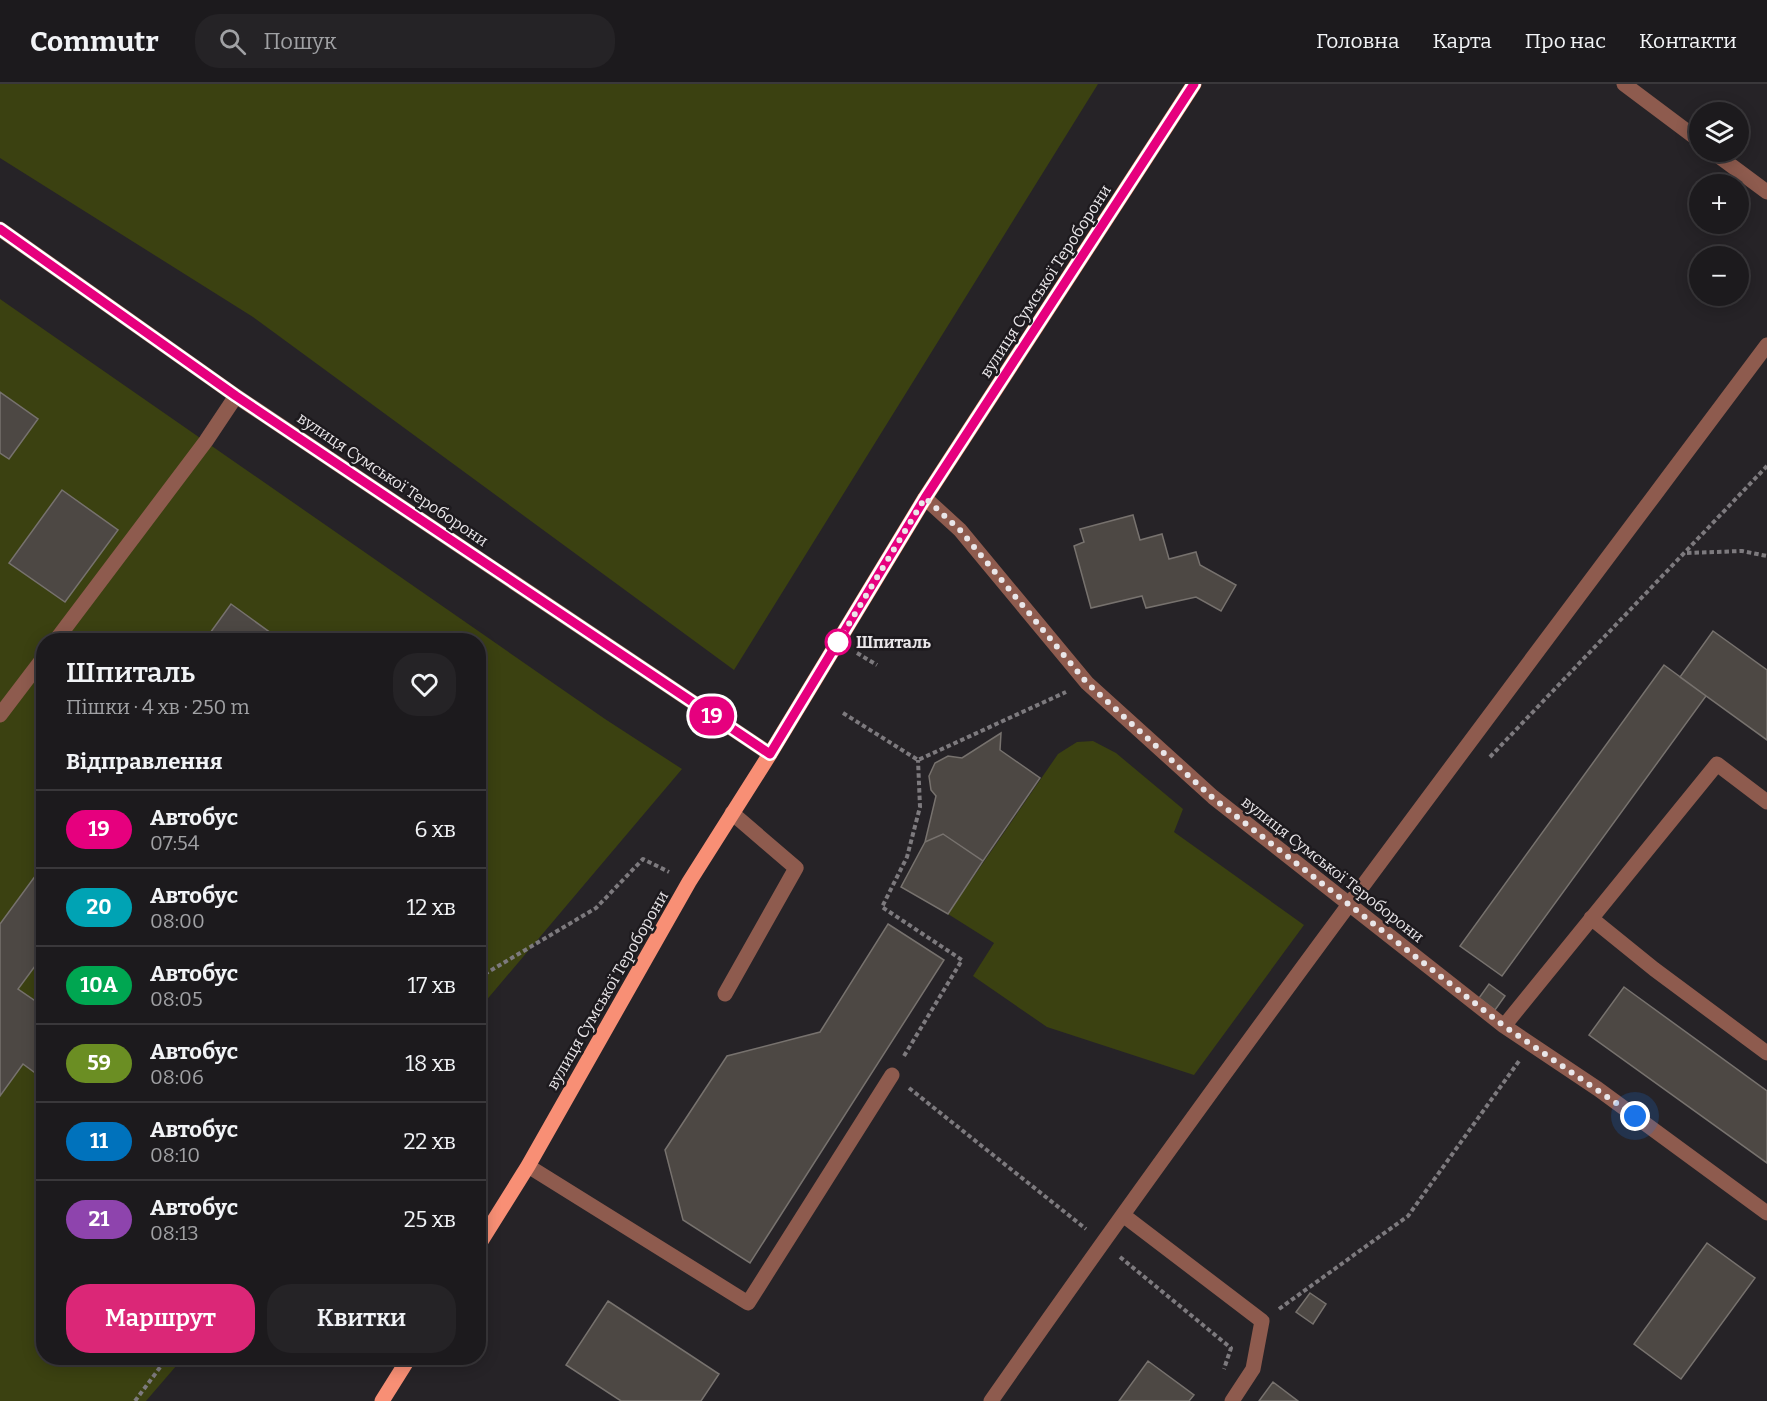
<!DOCTYPE html>
<html lang="uk">
<head>
<meta charset="utf-8">
<style>
  :root { --surface:#1c1a1d; --page:#252326; --text:#f1f3f6; --muted:#a0a1a4; --line:#3a383b; --accent:#db2777 }
  body { margin:0; font-family:Bitter,serif; background:var(--page); color:var(--text); height:100vh; display:flex; flex-direction:column; font-size:22px; white-space:nowrap }
  * { box-sizing:border-box; margin:0 }
  p { font-size:20px; color:var(--muted) }
  .icon { flex:none; width:33px; height:33px; fill:none; stroke:currentColor; stroke-width:2; stroke-linecap:round; stroke-linejoin:round }
  .map { position:relative; flex:1; overflow:hidden }
  .sheet { position:absolute; left:36px; top:549px; width:450px; height:732px; display:flex; flex-direction:column; background:var(--surface); border-radius:24px; box-shadow:0 3px 15px #0003,0 0 0 2px var(--line) }
  .sheet>* { flex:none }
  .badge { padding:0 12px; border-radius:20px; font-size:21px; line-height:39px }
  .controls { position:absolute; left:1689px; top:18px; display:grid; gap:12px }
  .controls a { display:grid; place-items:center; width:60px; height:60px; border-radius:50%; background:var(--surface); box-shadow:0 3px 15px #0003,0 0 0 2px var(--line); font-size:30px }
  .you { position:absolute; width:30px; height:30px; margin:-15px; border:4px solid #fff; border-radius:50%; background:#1a73e8; box-shadow:0 0 0 9px #1a73e833 }
  .map>.badge { position:absolute; translate:-50% -50%; box-shadow:0 0 0 3px #fff }
  h2 { padding:0 30px; font-size:22px; line-height:54px }
  .round { display:grid; place-items:center; flex:none; width:63px; height:63px; border-radius:24px; background:var(--page) }
  .head { display:flex; align-items:center; justify-content:space-between; height:102px; padding:0 30px }
  h1 { font-size:28px; font-weight:600; line-height:45px }
  .action { display:flex; gap:12px; margin-top:auto; padding:12px 30px }
  .action a { flex:1; height:69px; border-radius:24px; background:var(--accent); color:#fff; font-size:24px; font-weight:600; line-height:69px; text-align:center }
  .action a+a { background:var(--page); color:var(--text) }
  ul { padding:0; list-style:none }
  li { display:flex; align-items:center; gap:18px; height:78px; padding:0 30px; border-top:2px solid var(--line) }
  li div { flex:1 }
  li b { display:block; font-size:22px }
  li em { font-style:normal }
  li .badge { min-width:66px; font-weight:700; text-align:center }
  header { display:flex; align-items:center; gap:36px; box-sizing:border-box; height:84px; padding:0 30px; background:var(--surface); border-bottom:2px solid var(--line) }
  header strong { font-size:28px }
  nav { display:flex; gap:33px; margin-inline-start:auto; font-size:21px }
  .search { width:420px; height:54px; background:var(--page); display:flex; align-items:center; gap:15px; box-sizing:border-box; padding:0 21px; border-radius:24px; color:var(--muted); font-size:22px }
  .map>svg:first-child { display:block }
</style>
</head>
<body>
<header>
<strong>Commutr</strong>
<div class="search"><svg class="icon" aria-label="search" viewBox="0 0 24 24"><circle cx="10" cy="10" r="6"/><path d="M15 15l6 6"/></svg>Пошук</div>
<nav><a>Головна</a><a>Карта</a><a>Про нас</a><a>Контакти</a></nav>
</header>
<div class="map">
<svg width="1767" height="1317" viewBox="0 0 1767 1317">
  <rect width="100%" height="100%" fill="#262327"/>
  <!-- green -->
  <path fill="#3b4111" d="M0 0H1098L734 586 253 233 0 74Z
    M0 215 605 635 682 685 479 925 478 556H44V1274H183L146 1317H0Z
    M1093 657 1116 669 1183 725 1174 748 1304 841 1194 991 1047 943 973 892 994 859 948 830 1058 670 1077 658Z"/>
  <!-- building -->
  <path fill="#4d4844" stroke="#77726e" stroke-width="1.5" d="M0 308 38 335 9 375 0 369Z
    M62 406 118 446 65 518 9 479Z
    M1133 431 1140 456 1162 450 1169 475 1196 468 1200 481 1236 501 1221 527 1196 513 1146 524 1142 512 1091 524 1074 462 1084 458 1080 445Z
    M231 520 275 552 272 556H205Z
    M1713 547 1767 586V656L1680 593Z
    M1664 581 1706 612 1502 892 1460 862Z
    M1001 649 1000 666 1040 694 983 777 943 750 925 758 936 712 931 706 929 692 935 679 948 672 962 674Z
    M943 750 983 777 948 830 901 803 925 758Z
    M44 780V870L18 905 44 923V984L38 991 23 980 0 1012V840Z
    M888 840 944 876 750 1179 683 1136 665 1066 727 972 820 948Z
    M1489 900 1505 912 1495 926 1479 914Z
    M1624 903 1767 1007V1079L1589 951Z
    M1707 1159 1755 1194 1681 1295 1634 1260Z
    M1310 1209 1326 1220 1313 1240 1296 1228Z
    M608 1217 719 1290 701 1317H621L566 1281Z
    M1148 1277 1194 1311 1189 1317H1119Z
    M1273 1298 1298 1317H1259Z"/>
  <g fill="none" stroke-linecap="round" stroke-linejoin="round">
    <!-- path -->
    <path stroke="#7d7a7e" stroke-width="4" stroke-dasharray="4.5 3" stroke-linecap="butt" d="M1687 469 1742 467 1767 472
      M857 569 877 581
      M843 629 918 676 1066 608
      M1490 673 1767 382
      M478 894 596 824 643 775 669 788
      M904 972 962 876 882 823 907 773 920 723 918 676
      M909 1004 1086 1145
      M1120 1173 1231 1264 1224 1285
      M1279 1225 1408 1132 1519 977
      M135 1317 167 1274"/>
    <!-- minor -->
    <path stroke="#8e5b4e" stroke-width="15" d="M1624 0 1700 57
      M1713 68 1767 108
      M0 145 236 312 770 670
      M925 414 960 446 1087 599 1213 713 1504 942 1598 1005 1767 1129
      M56 556 206 357 236 312
      M0 631 44 573
      M1591 834 1654 885 1767 969
      M725 910 796 784 732 729
      M1504 942 1717 680 1767 718
      M528 1082 748 1219 892 991
      M1123 1131 1262 1237 1253 1285 1232 1317
      M991 1317C1241 959 1505 611 1767 261"/>
    <!-- major -->
    <path stroke="#f88f75" stroke-width="15" d="M478 1162 528 1082 689 798 770 670 925 414 1194 0
      M382 1317 409 1274"/>
  </g>
  <g fill="none" stroke-linecap="round" stroke-linejoin="round">
    <!-- line casing -->
    <g stroke="#fff" stroke-width="14">
      <path id="line" d="M0 145 236 312 770 670 925 414 1194 0"/>
    </g>
    <!-- line -->
    <use href="#line" stroke="#e6007e" stroke-width="9"/>
    <!-- walk -->
    <path stroke="#e9e6e9" stroke-width="6" stroke-dasharray="0 10.8" d="M838 558 925 414 960 446 1087 599 1213 714 1504 942 1635 1032"/>
  </g>
  <!-- markers -->
  <circle fill="#fff" stroke="#e6007e" stroke-width="3" cx="838" cy="558" r="12"/>
  <g text-anchor="middle" stroke-width="5" stroke-linejoin="round" paint-order="stroke">
    <!-- street labels -->
    <g font-size="16" fill="#e9e6e9" stroke="#1d1a1e">
      <text transform="translate(1045 197) rotate(-57)" y="6">вулиця Сумської Тероборони</text>
      <text transform="translate(393 395) rotate(34)" y="6">вулиця Сумської Тероборони</text>
      <text transform="translate(1333 785) rotate(38)" y="6">вулиця Сумської Тероборони</text>
      <text transform="translate(607 906) rotate(-60)" y="6">вулиця Сумської Тероборони</text>
    </g>
    <!-- stop labels -->
    <g font-size="16" font-weight="bold" fill="#e9e6e9" stroke="#1d1a1e" text-anchor="start">
      <text x="856" y="564">Шпиталь</text>
    </g>
  </g>
</svg>
<div class="controls">
<a><svg class="icon" aria-label="layers" viewBox="0 0 24 24"><path d="M12 4l9 5-9 5-9-5zM3 14l9 5 9-5"/></svg></a>
<a>+</a>
<a>−</a>
</div>
<div class="you" style="left:1635px;top:1032px"></div>
<b class="badge" style="left:712px;top:632px;background:#e6007e;color:#fff">19</b>
<section class="sheet">
<div class="head"><div><h1>Шпиталь</h1><p>Пішки · 4 хв · 250 m</p></div><a class="round"><svg class="icon" aria-label="heart" viewBox="0 0 24 24"><path d="M12 20l-8-8c-3-5 5-10 8-4 3-6 11-1 8 4z"/></svg></a></div>
<h2>Відправлення</h2>
<ul>
<li><span class="badge" style="background:#e6007e;color:#fff">19</span><div><b>Автобус</b><p>07:54</p></div><em>6 хв</em></li>
<li><span class="badge" style="background:#00a3b4;color:#fff">20</span><div><b>Автобус</b><p>08:00</p></div><em>12 хв</em></li>
<li><span class="badge" style="background:#00a651;color:#fff">10А</span><div><b>Автобус</b><p>08:05</p></div><em>17 хв</em></li>
<li><span class="badge" style="background:#6b8e23;color:#fff">59</span><div><b>Автобус</b><p>08:06</p></div><em>18 хв</em></li>
<li><span class="badge" style="background:#0072bc;color:#fff">11</span><div><b>Автобус</b><p>08:10</p></div><em>22 хв</em></li>
<li><span class="badge" style="background:#8e44ad;color:#fff">21</span><div><b>Автобус</b><p>08:13</p></div><em>25 хв</em></li>
</ul>
<div class="action"><a>Маршрут</a><a>Квитки</a></div>
</section>
</div>
</body>
</html>
